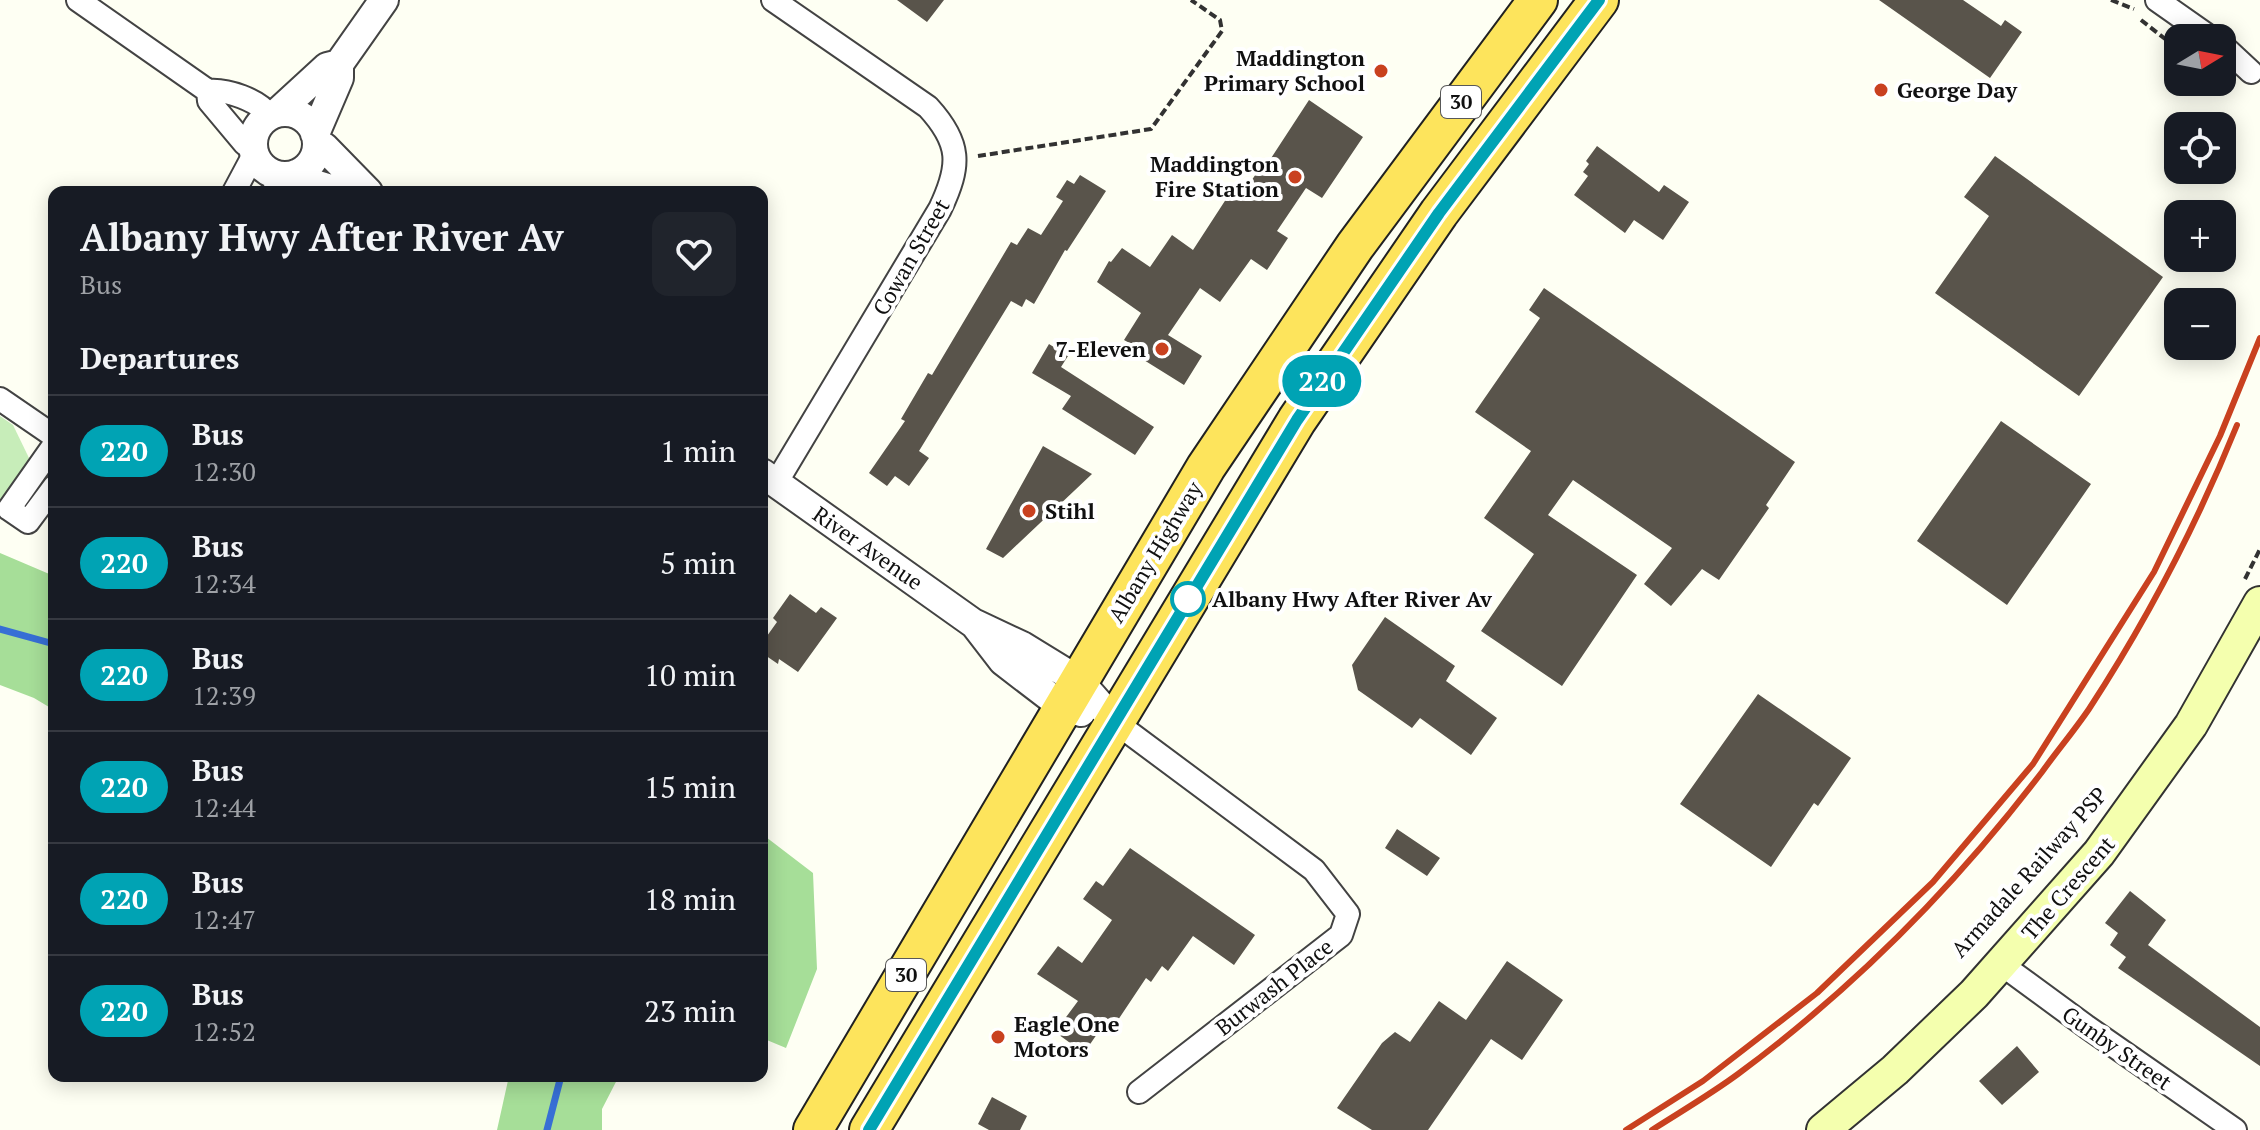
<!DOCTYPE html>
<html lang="en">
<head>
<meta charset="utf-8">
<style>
  :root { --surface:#171b24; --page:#20242c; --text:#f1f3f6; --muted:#9ea1a6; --line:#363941 }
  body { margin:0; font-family:"PT Serif",serif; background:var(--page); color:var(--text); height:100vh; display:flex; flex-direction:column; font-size:30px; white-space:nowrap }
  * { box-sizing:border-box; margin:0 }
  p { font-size:26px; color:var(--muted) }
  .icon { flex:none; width:44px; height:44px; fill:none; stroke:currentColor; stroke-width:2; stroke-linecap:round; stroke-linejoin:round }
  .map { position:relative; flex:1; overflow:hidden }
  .sheet { position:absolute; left:48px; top:186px; width:720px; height:896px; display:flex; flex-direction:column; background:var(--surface); border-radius:16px; box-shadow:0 4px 20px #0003 }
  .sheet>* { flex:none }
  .badge { padding:0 16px; border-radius:26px; font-size:28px; line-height:52px }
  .needle { width:52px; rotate:80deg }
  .tools { position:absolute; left:2164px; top:24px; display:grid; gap:16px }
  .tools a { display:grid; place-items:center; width:72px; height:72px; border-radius:16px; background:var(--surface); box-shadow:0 4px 20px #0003; font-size:40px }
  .map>.badge { position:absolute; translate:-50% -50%; box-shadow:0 0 0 4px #fff }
  h2 { padding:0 32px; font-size:30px; line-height:72px }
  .round { display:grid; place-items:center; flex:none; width:84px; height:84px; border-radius:16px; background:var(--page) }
  .overview { display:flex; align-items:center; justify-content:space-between; height:136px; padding:0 32px }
  h1 { font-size:38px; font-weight:800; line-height:60px }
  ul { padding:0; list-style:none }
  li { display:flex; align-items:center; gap:24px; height:112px; padding:0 32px; border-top:2px solid var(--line) }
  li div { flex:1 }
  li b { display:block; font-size:30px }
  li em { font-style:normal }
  li .badge { min-width:88px; font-weight:700; text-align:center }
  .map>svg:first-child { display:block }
</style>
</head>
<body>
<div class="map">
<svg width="2260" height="1130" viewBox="0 0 2260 1130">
  <rect width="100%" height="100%" fill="#fefff3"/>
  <!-- green -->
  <path fill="#c7edb9" d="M0 416 13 425 29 458 9 509 0 516Z"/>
  <!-- forest -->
  <path fill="#a6de98" d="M0 553 54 576V710L34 698 0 685Z
    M762 834 813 873 817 969 786 1048 762 1038Z
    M509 1076H619L602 1109V1130H497Z"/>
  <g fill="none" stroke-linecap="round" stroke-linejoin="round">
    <!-- stream -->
    <path stroke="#376fd5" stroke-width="7" d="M0 629 54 644
      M547 1130 561 1076"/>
  </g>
  <!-- building -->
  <path fill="#59544b" d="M897 0H944L927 22Z
    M1879 0H1963L2001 26 2005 20 2022 32 1990 78Z
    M1309 100 1363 137 1322 198 1306 188 1277 231 1288 238 1267 270 1251 259 1220 302 1200 288 1168 335 1202 356 1184 385 1131 352 1135 346 1124 340 1141 313 1097 282 1109 261 1111 262 1122 248 1150 267 1172 235 1193 250 1232 190 1241 196 1262 165 1266 166Z
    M1597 146 1659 192 1664 185 1689 202 1663 240 1634 220 1625 233 1574 195 1588 176 1583 172 1589 164 1586 161Z
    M1995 156 2163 277 2079 396 1935 293 1989 216 1964 197Z
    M1080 175 1106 191 1067 251 1065 250 1034 304 1026 299 1022 307 1011 301 919 451 929 458 909 486 895 476 887 486 869 473 905 421 901 419 928 373 932 375 1011 242 1017 245 1028 228 1041 235 1063 201 1056 197 1067 180 1074 184Z
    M1544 288 1795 462 1766 505 1769 508 1719 580 1702 569 1671 606 1644 584 1672 548 1573 480 1548 515 1637 575 1562 686 1481 631 1534 554 1484 518 1531 451 1475 412 1540 318 1529 310Z
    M1049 344 1068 356 1061 367 1154 427 1135 455 1062 409 1071 396 1032 373Z
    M2001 421 2091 484 2007 605 1917 541Z
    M1043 446 1092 474 1003 558 986 549Z
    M790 594 816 613 821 607 837 618 798 672 779 659 778 664 762 653V643L777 622 773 618Z
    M1385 617 1455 666 1446 681 1497 718 1471 755 1420 718 1412 728 1358 690 1352 665Z
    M1758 694 1851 758 1818 806 1814 803 1771 867 1680 804Z
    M1397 829 1440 858 1427 876 1385 848Z
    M1130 848 1255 935 1234 965 1193 936 1168 971 1162 966 1151 982 1146 978 1114 1026 1106 1021 1084 1053 1055 1032 1078 1001 1037 974 1058 946 1082 963 1112 920 1083 899 1096 881 1103 886Z
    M2130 891 2166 920 2148 945 2260 1027V1066L2118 968 2126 957 2110 945 2118 933 2105 923Z
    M1507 961 1563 1000 1522 1060 1491 1039 1428 1130H1372L1337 1108 1382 1043 1395 1032 1410 1042 1439 1001 1466 1020Z
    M2017 1046 2039 1072 2002 1105 1979 1081Z
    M992 1097 1027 1116 1020 1130H989L978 1124Z"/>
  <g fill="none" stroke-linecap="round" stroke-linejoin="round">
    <!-- minor casing -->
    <g stroke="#434343" stroke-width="26">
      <path id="minor" d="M78 0 208 91C227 89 258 100 269 115
        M773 0 928 107C961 143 961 165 940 209L776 483
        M2157 0 2211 38
        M2222 45 2251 72
        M208 91 209 101 245 144 253 146
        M234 192 250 162 255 158
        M273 192 287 176
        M0 399 54 436
        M54 445 9 509 28 522 54 487
        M1115 722 1314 870 1348 914 1341 935 1139 1092
        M2001 964 2087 1027 2235 1130"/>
    </g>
    <!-- tertiary casing -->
    <g stroke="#434343" stroke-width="32">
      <path id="tertiary" d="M278 112 327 67 339 64
        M253 144a32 32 0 1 1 64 0a32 32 0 1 1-64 0Z
        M315 134 339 78V64L384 0
        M317 145 324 147 368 192
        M296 174 301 180 340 192
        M762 473 973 623 1022 646 1079 681 1115 722
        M976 626 1003 661 1063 707 1081 712"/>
    </g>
    <!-- secondary casing -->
    <g stroke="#323232" stroke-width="36">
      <path id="secondary" d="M1823 1130 1895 1070 1974 994 2099 853 2191 725 2260 603"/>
    </g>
    <!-- trunk casing -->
    <g stroke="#212121" stroke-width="42">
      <path id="trunk" d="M813 1130 1206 467 1355 246 1538 0
        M869 1130 1297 420 1439 213 1599 0"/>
    </g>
    <!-- path -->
    <path stroke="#323232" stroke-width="4" stroke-dasharray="8 4" stroke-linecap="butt" d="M2111 0 2134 9
      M2141 20 2178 49
      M978 156 1151 129 1222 31 1220 20 1191 0
      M2245 579 2260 549"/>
    <!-- minor -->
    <use href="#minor" stroke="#fff" stroke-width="22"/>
    <!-- tertiary -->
    <use href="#tertiary" stroke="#fff" stroke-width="28"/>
    <!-- secondary -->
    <use href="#secondary" stroke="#f4ffae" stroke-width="32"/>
    <!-- trunk -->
    <use href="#trunk" stroke="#fde45c" stroke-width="38"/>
    <!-- rail -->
    <path stroke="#c9411f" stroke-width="6" d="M1626 1130 1703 1081 1817 993 1933 882 2033 764 2154 572 2220 436 2260 338
      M1652 1130C1680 1112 1711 1094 1738 1074 1853 989 1955 886 2042 772 2057 751 2074 731 2089 709 2147 620 2197 524 2237 425"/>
  </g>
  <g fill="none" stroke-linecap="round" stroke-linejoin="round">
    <!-- line casing -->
    <g stroke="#fff" stroke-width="18">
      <path id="line" d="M869 1130 1297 420 1439 213 1599 0"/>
    </g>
    <!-- line -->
    <use href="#line" stroke="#00a3b4" stroke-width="12"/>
  </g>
  <!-- markers -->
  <g fill="#c9411f" stroke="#fff" stroke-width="3">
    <circle cx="1381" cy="71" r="8"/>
    <circle cx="1881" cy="90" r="8"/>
    <circle cx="1295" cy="177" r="8"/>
    <circle cx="1162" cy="349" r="8"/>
    <circle cx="1029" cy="511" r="8"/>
    <circle cx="998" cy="1037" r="8"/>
  </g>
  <circle fill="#fff" stroke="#00a3b4" stroke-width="4" cx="1188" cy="599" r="16"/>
  <g text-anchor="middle" stroke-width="8" stroke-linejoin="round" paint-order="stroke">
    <!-- shield labels -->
    <g fill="#fff" stroke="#585858" stroke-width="2">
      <rect x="1441" y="86" width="40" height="32" rx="6"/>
      <rect x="886" y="959" width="40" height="32" rx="6"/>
    </g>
    <g font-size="20" font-weight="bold" fill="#101010">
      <text x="1461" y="109">30</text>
      <text x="906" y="982">30</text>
    </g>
    <!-- poi labels -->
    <g font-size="22" font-weight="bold" fill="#101010" stroke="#fff" text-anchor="end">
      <text x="1365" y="66">Maddington<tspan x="1365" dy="25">Primary School</tspan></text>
      <text x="1897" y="98" text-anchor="start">George Day</text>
      <text x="1279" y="172">Maddington<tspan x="1279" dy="25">Fire Station</tspan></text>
      <text x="1146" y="357">7-Eleven</text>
      <text x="1045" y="519" text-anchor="start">Stihl</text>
      <text x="1014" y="1032" text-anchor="start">Eagle One<tspan x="1014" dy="25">Motors</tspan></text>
    </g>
    <!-- street labels -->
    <g font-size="22" fill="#101010" stroke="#fff">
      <text transform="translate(911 257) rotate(-60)" y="8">Cowan Street</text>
      <text transform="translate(868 548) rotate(35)" y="8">River Avenue</text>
      <text transform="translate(1155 552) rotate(-59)" y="8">Albany Highway</text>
      <text transform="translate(2029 872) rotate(-48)" y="8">Armadale Railway PSP</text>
      <text transform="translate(2068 888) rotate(-49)" y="8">The Crescent</text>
      <text transform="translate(1274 987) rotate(-38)" y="8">Burwash Place</text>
      <text transform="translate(2117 1048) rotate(35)" y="8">Gunby Street</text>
    </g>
    <!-- stop labels -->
    <g font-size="22" font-weight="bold" fill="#101010" stroke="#fff" text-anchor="start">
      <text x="1212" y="607">Albany Hwy After River Av</text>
    </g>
  </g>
</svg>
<div class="tools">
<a><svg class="needle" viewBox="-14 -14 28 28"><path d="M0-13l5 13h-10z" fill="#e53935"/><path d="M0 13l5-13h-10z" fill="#9ea1a6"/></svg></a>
<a><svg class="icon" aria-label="locate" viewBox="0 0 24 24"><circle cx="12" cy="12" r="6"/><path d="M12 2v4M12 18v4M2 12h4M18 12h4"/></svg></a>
<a>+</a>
<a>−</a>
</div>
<b class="badge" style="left:1322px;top:381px;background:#00a3b4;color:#fff">220</b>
<section class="sheet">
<div class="overview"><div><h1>Albany Hwy After River Av</h1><p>Bus</p></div><a class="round"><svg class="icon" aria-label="heart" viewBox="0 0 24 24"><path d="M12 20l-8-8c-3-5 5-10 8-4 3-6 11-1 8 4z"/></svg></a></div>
<h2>Departures</h2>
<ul>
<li><span class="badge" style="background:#00a3b4;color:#fff">220</span><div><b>Bus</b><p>12:30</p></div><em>1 min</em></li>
<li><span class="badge" style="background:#00a3b4;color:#fff">220</span><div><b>Bus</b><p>12:34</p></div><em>5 min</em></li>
<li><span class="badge" style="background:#00a3b4;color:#fff">220</span><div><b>Bus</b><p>12:39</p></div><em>10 min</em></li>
<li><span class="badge" style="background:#00a3b4;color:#fff">220</span><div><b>Bus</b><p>12:44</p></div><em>15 min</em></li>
<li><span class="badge" style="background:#00a3b4;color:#fff">220</span><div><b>Bus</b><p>12:47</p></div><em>18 min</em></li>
<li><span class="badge" style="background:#00a3b4;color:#fff">220</span><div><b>Bus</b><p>12:52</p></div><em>23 min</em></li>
</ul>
</section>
</div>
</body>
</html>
